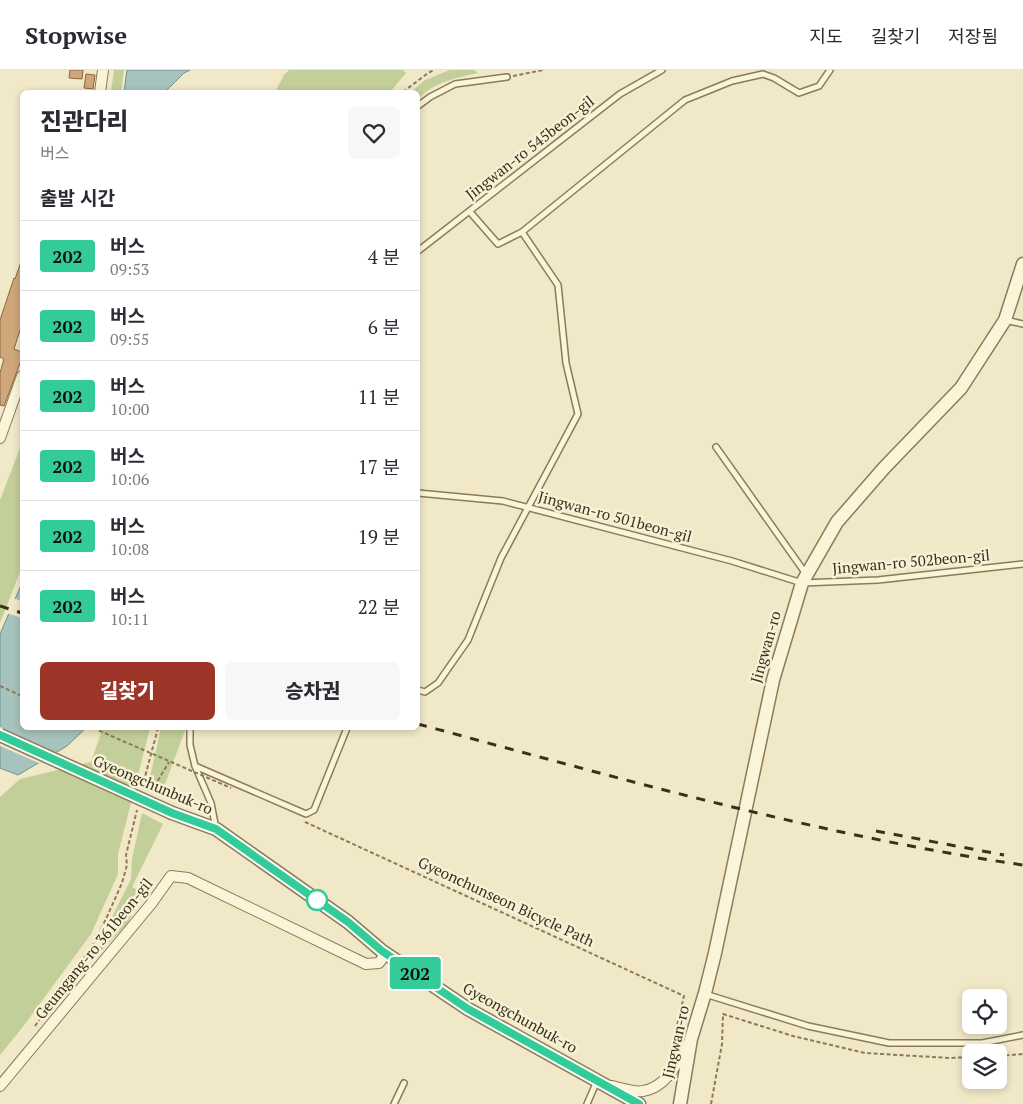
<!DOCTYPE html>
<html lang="ko">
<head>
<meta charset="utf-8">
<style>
  :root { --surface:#fff; --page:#f7f7f7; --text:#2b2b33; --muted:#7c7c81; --line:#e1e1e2; --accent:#9d3428 }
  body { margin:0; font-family:"PT Serif","Noto Sans KR",serif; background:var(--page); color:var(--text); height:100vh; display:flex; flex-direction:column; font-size:19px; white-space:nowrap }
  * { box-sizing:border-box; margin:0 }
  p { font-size:16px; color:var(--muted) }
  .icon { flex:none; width:28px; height:28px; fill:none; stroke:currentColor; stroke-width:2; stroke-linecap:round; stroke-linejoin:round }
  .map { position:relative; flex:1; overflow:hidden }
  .side { position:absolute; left:20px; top:20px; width:400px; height:640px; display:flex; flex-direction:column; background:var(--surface); border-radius:8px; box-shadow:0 2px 8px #0003 }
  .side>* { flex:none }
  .badge { padding:0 10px; border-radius:4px; font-size:18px; line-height:32px }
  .controls { position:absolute; left:962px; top:919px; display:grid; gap:10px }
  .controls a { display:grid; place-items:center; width:45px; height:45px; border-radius:8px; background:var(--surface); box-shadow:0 2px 8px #0003; font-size:25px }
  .map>.badge { position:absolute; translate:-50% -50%; box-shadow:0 0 0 2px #fff }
  h2 { padding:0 20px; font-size:19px; line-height:45px }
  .round { display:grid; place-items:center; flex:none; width:52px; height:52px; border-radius:8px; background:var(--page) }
  .headline { display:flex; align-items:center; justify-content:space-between; height:85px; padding:0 20px }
  h1 { font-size:24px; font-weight:800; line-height:38px }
  .action { display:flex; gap:10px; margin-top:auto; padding:10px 20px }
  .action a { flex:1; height:58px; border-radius:8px; background:var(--accent); color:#fff; font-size:20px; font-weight:800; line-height:58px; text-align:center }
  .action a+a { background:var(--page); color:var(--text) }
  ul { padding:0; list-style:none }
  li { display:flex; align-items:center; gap:15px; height:70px; padding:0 20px; border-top:1px solid var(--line) }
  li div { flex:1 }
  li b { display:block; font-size:19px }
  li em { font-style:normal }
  li .badge { min-width:55px; font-weight:700; text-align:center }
  header { display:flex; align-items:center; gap:30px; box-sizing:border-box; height:70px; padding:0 25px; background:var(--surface); border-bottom:1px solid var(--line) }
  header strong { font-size:24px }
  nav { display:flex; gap:28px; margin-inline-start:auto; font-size:18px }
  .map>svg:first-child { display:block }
</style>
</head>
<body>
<header>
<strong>Stopwise</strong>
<nav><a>지도</a><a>길찾기</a><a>저장됨</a></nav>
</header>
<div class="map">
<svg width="1023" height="1034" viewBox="0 0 1023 1034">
  <rect width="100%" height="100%" fill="#f0e8c6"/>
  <!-- green -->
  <path fill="#c3cf99" d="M114 0H124L121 22H111Z
    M289 0H403L406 3 390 22H275L284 5Z
    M450 0H474L478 3C457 8 432 12 418 30V22H411L425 10Z
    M22 373V497L0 553V430Z
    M103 658H150L118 784V804L91 864 22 958 0 985V727L20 709 91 692Z
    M161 658H186L165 714 159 721 148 716Z
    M142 743 163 754 132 817 143 823 127 854 102 880H98L108 855 131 809 132 789Z"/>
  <!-- water -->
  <path fill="#a7c3be" stroke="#6d928d" d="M127 0H190L184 3 165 22H124Z
    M22 513V658H86L67 676 18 705 0 698V564Z"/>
  <!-- pier -->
  <path fill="#f0e8c6" d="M13 528 22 531V548L6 543Z
    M0 657 59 684 41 694 0 676Z"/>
  <!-- building -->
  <path fill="#cfa77a" stroke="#8c663f" d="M70 0H83L82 9 69 8Z
    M86 4 95 5 93 19 84 18Z
    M21 192 22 254 14 279 22 282V288L4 336 0 335V303L4 289 0 287V250L14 208 15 209Z"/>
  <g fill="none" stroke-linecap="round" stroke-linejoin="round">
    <!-- service casing -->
    <g stroke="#8c7a5b" stroke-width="8">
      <path id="service" d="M418 36 430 27 455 14 507 7
        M470 142 498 174 522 162 685 30 732 11 763 4 774 8 799 23 819 16 830 0
        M418 181 620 24 662 0
        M1005 250 1023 254
        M716 377 806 504
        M418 423 503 431 732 491 802 513 878 510 1023 494
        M418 620 425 622 438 613 468 570 501 488 578 344 566 293 558 215 522 162
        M190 658V675L195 696 211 733 216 759
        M195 696 306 744 314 740 347 658
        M705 924 808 956 889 973H982L1023 965
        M394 1034 404 1013
        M587 1034 597 1011"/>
    </g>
    <!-- minor casing -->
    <g stroke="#8c7a5b" stroke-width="12">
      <path id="minor" d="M100 22 103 0
        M0 368 22 306
        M0 1016 151 834 171 806 188 808 366 894 379 893 386 883
        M611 1016C621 1018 634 1023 643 1021 667 1017 677 993 688 974"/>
    </g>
    <!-- tertiary casing -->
    <g stroke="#8c7a5b" stroke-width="15">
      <path id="tertiary" d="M172 743 216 759 348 852 382 881 468 939 639 1034
        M680 1034 691 969 705 923 715 883 773 610 802 513 837 452 884 398 961 318 1005 250 1023 194"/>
    </g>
    <!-- path -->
    <path stroke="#8c7a5b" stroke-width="2" stroke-dasharray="4 2.5" stroke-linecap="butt" d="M513 6 543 0
      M403 22 428 3 434 0
      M0 616 22 626
      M142 718 158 658
      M151 722 169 692
      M305 752 684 926 670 985
      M35 956 93 875 106 849 122 813 127 795 126 785 137 740
      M999 986 1023 984
      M711 1034 722 974 723 944 793 966 865 983 950 988 971 987"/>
    <!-- service -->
    <use href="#service" stroke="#faf4d9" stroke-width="5"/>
    <!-- minor -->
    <use href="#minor" stroke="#faf4d9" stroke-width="10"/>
    <!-- tertiary -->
    <use href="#tertiary" stroke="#faf4d9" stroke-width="12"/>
    <!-- rail -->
    <path stroke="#3b301f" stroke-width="3" stroke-dasharray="9 9" stroke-linecap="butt" d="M0 536 22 543
      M418 654C618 708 817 765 1023 795
      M876 761 1004 785"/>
    <!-- tertiary-bridge casing -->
    <g stroke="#8c7a5b" stroke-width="15" stroke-linecap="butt">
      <path id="tertiary-bridge" d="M0 665 172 743"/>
    </g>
    <!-- path-bridge -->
    <path stroke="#8c7a5b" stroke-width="2" stroke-dasharray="4 2.5" stroke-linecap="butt" d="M93 658 231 718"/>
    <!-- tertiary-bridge -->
    <use href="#tertiary-bridge" stroke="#faf4d9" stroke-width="12"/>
  </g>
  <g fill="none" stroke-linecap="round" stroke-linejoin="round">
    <!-- line casing -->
    <g stroke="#fff" stroke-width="11">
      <path id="line" d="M0 665 172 743 216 759 348 852 382 881 468 939 639 1034"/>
    </g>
    <!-- line -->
    <use href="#line" stroke="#3c9" stroke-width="8"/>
  </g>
  <!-- markers -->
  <circle fill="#fff" stroke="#3c9" stroke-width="2.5" cx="317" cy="830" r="10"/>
  <g text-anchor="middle" stroke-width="5" stroke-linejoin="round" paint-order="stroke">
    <!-- street labels -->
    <g font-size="15" fill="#3b301f" stroke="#f7f1d5">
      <text transform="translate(530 78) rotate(-38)" y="5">Jingwan-ro 545beon-gil</text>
      <text transform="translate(615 447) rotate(15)" y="5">Jingwan-ro 501beon-gil</text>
      <text transform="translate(911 492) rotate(-5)" y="5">Jingwan-ro 502beon-gil</text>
      <text transform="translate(766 577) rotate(-74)" y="5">Jingwan-ro</text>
      <text transform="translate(153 715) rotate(23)" y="5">Gyeongchunbuk-ro</text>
      <text transform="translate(506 832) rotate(25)" y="5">Gyeonchunseon Bicycle Path</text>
      <text transform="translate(94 879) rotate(-51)" y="5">Geumgang-ro 361beon-gil</text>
      <text transform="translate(520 948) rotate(29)" y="5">Gyeongchunbuk-ro</text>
      <text transform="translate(676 972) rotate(-77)" y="5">Jingwan-ro</text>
    </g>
  </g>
</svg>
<div class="controls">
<a><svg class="icon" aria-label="locate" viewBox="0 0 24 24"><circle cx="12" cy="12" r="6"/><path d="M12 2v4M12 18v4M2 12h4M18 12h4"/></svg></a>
<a><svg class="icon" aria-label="layers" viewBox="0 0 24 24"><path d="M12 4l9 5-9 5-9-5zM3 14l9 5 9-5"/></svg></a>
</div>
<b class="badge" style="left:415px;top:903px;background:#3c9;color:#111">202</b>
<section class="side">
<div class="headline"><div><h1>진관다리</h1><p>버스</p></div><a class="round"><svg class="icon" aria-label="heart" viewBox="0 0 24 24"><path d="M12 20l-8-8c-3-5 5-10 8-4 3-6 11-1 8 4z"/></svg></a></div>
<h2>출발 시간</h2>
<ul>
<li><span class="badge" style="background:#3c9;color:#111">202</span><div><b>버스</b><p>09:53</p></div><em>4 분</em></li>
<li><span class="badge" style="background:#3c9;color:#111">202</span><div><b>버스</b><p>09:55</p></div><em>6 분</em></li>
<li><span class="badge" style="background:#3c9;color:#111">202</span><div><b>버스</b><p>10:00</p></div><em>11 분</em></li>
<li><span class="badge" style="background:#3c9;color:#111">202</span><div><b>버스</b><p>10:06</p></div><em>17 분</em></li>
<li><span class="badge" style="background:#3c9;color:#111">202</span><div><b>버스</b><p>10:08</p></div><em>19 분</em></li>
<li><span class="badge" style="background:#3c9;color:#111">202</span><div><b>버스</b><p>10:11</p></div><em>22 분</em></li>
</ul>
<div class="action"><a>길찾기</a><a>승차권</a></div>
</section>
</div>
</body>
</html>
